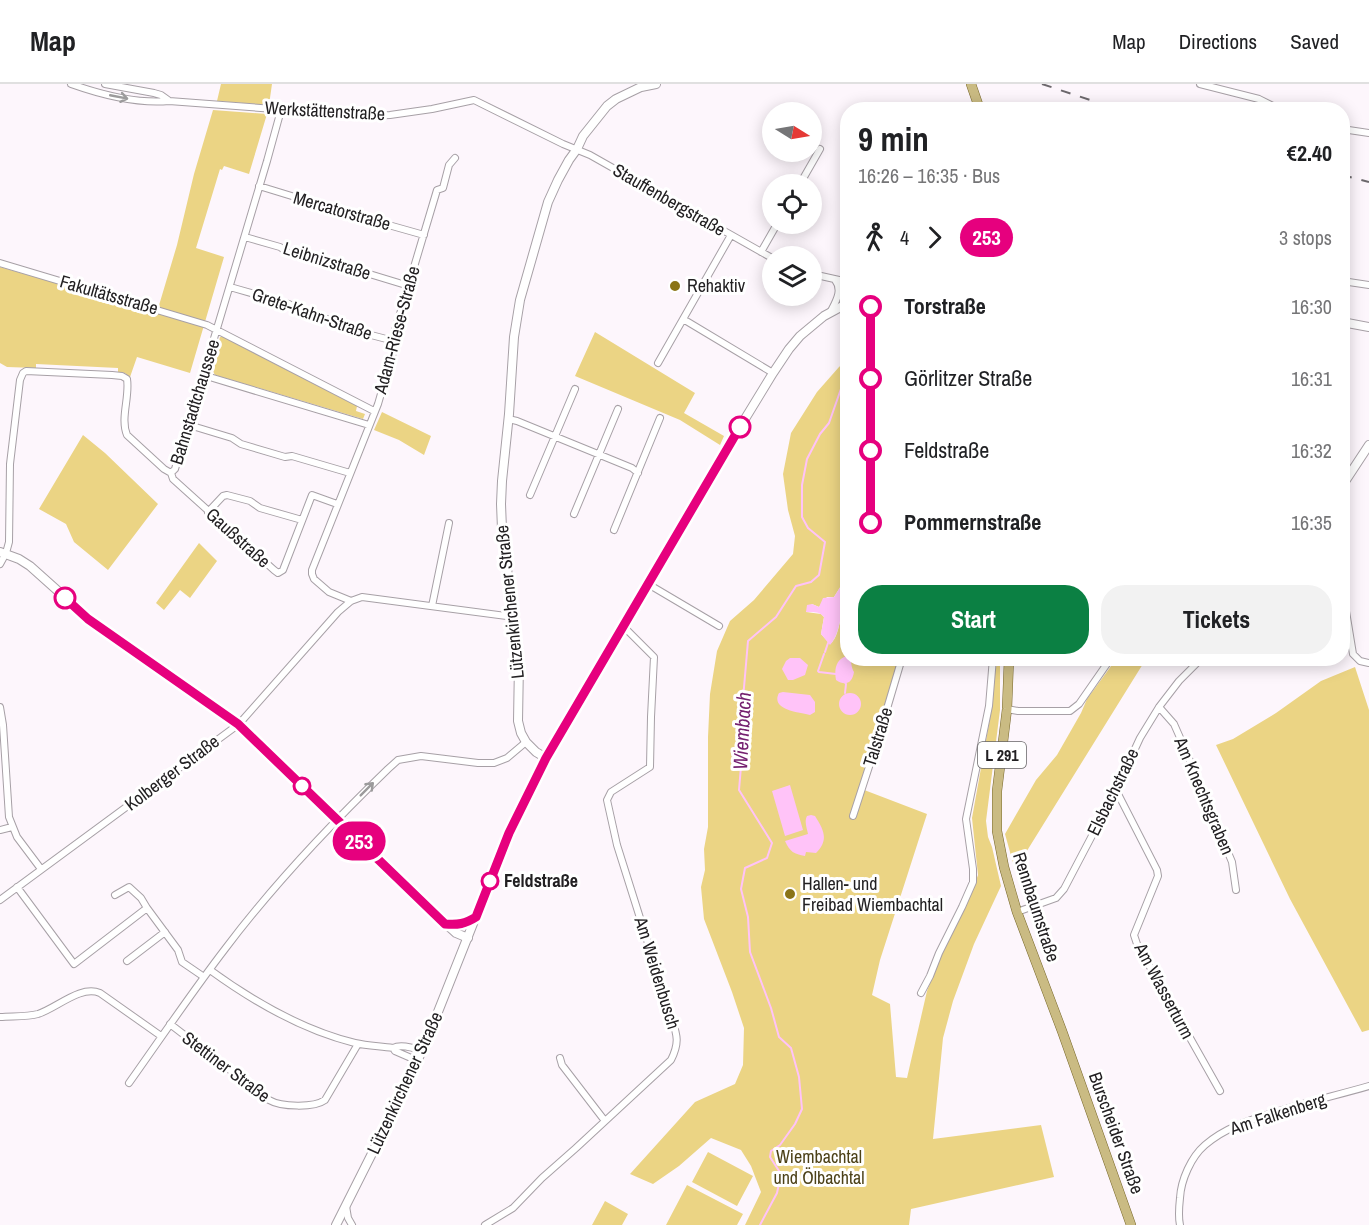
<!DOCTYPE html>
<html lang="en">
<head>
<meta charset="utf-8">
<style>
  :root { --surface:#fff; --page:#f2f2f2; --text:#202124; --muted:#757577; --line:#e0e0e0; --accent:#0b8043 }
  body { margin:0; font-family:"Archivo Narrow",sans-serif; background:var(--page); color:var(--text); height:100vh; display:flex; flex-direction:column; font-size:22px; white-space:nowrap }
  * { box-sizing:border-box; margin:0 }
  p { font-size:20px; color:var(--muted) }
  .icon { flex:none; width:33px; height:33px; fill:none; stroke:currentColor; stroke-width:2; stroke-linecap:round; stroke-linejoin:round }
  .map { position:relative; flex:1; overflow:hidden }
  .panel { position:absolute; left:840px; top:18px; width:510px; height:564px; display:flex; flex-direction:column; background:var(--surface); border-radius:24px; box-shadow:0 3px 15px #0003 }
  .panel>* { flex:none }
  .badge { padding:0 12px; border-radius:20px; font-size:21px; line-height:39px }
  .needle { width:39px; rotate:101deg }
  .buttons { position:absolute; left:762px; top:18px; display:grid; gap:12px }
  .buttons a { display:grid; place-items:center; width:60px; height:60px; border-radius:50%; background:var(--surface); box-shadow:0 3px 15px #0003; font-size:30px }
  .map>.badge { position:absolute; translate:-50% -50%; box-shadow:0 0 0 3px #fff }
  .legs { display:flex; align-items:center; gap:9px; height:66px; padding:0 18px; font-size:20px }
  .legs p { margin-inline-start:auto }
  .summary { display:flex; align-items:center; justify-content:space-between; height:102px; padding:0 18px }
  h1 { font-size:33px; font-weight:800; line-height:45px }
  .cta { display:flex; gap:12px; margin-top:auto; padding:12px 18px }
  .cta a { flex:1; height:69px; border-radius:24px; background:var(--accent); color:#fff; font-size:24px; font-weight:800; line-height:69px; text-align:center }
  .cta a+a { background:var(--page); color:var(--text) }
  ul { padding:0 18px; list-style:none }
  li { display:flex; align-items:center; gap:21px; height:72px; font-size:22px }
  li i { display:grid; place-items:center; width:9px; height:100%; margin:0 8px; background:currentColor }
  li i::after { content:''; width:15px; height:15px; margin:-8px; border:4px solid; border-radius:50%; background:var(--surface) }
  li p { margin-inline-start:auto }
  li:first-child i { background:linear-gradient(#0000 50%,currentColor 0) }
  li:last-child i { background:linear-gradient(currentColor 50%,#0000 0) }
  header { display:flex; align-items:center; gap:36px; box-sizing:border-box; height:84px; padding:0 30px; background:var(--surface); border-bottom:2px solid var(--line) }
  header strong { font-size:28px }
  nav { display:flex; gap:33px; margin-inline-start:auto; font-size:21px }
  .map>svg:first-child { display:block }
</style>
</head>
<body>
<header>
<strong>Map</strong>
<nav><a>Map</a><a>Directions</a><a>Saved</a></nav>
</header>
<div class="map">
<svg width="1369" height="1141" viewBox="0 0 1369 1141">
  <rect width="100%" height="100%" fill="#fdf6fc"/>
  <!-- green -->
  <path fill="#ebd484" d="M221 0H272L269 21 217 17Z
    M213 26 267 30 249 90 224 82 222 86 220 85 196 164 224 173 190 289 137 273 130 293 125 289 118 288V284L36 280V284L7 283 0 279V183L157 228 177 161 194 90Z
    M595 248 695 309 684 329 724 352 720 361 680 336 575 292Z
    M220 253H223L357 322 356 327 365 330 363 335 215 291 211 284Z
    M847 276V356L841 376 847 378V498L844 497 834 513H827L819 523 812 520 806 528 821 530 824 533 821 550 830 560C837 555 839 542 841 533L847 531 848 574 899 575 875 656 859 704 927 730 880 876 872 911 890 920 896 993 907 994 927 907 939 876 970 813 978 791 972 734 992 623 995 588 998 575H1000V626L986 737 988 753 992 763 1001 802 974 860 953 917 943 954 933 1055 1041 1041 1054 1093 911 1125 909 1141H745L761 1108 751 1082 741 1066 711 1054 679 1082 653 1100 630 1090 695 1018 735 1000 743 981 744 944 732 908 704 835 701 803 705 786 704 765 708 743V653L710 610 717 567 730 537 754 516 793 470 795 452 788 426 783 390 791 349 817 308 839 283Z
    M382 328 431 352 424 371 399 356 374 346Z
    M83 351 105 369 158 420 108 486 74 458 66 440 39 425Z
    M199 459 217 477 190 514 180 506 164 526 156 519Z
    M1117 574 1146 575 1015 786 1005 750 1036 696 1057 671 1081 629 1087 615Z
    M1355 583 1369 626V946L1362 948 1290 815 1216 661 1233 655 1276 629 1321 597Z
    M708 1068 753 1092 737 1122 692 1098Z
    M687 1101 743 1130 737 1141H666Z
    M605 1117 628 1130 622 1141H592Z"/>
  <!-- water -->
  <path fill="#ffc3f8" d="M844 497 847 498V531L841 533C839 542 836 555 830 561L821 550 824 533C819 527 813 528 806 528L807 521 812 520 819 523 823 514 834 513Z
    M847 572 848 574 850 575C852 580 851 583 854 588 852 600 845 602 836 596 834 585 836 575 847 572Z
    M790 574H800L808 581 805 591 793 596H788L782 585 786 577Z
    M783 608 810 611 815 618V628L810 631C799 628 770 626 779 609Z
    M839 620a11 11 0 1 1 22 0a11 11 0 1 1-22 0Z
    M790 701 803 746 785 752 772 707Z
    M811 731 815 732C824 746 829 756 816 769L806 768 805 772C794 770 790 768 785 757L808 750C807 744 804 738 807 732Z"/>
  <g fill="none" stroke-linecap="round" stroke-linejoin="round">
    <!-- stream -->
    <path stroke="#ffc3f8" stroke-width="2" d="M825 568 828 559
      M824 570 818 587 819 588 836 590
      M844 597 846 600 845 609
      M760 1141 777 1109 781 1090 770 1073 771 1067 780 1061 795 1040 802 1025 799 993 791 964 779 953 771 924 750 868 748 833 741 805 745 784 767 774 772 759 739 706 744 647 741 638 748 557 776 533 796 502 811 498 819 491 825 458 808 444 802 433V401L807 375 820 350 829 339 842 302 848 301"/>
    <!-- street casing -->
    <g stroke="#a7a0a6" stroke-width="8">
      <path id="street" d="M71 0C102 11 136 20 169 17L367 32 390 31 432 25 474 16 563 60 590 71 772 174
        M105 0 154 9 161 11 168 16
        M1200 0 1259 15 1281 26
        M1342 45 1369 49
        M800 100 820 65
        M259 102 308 117 319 124 373 139 385 140 424 151
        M245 153 280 163 290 170 340 185H353L409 202
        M761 168 777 140
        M0 179 207 241 374 327
        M812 190 848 198
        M1342 197 1369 201
        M230 203 289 220 301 228 342 239 352 246 394 257
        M831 227C836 217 843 206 835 196
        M683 235 773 289
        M658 279 731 151
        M203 291 369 341
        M508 335 517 337 632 384 638 389
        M189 341 232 354 241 360 285 373 292 372 350 389
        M171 389 175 385 267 77 281 26
        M171 389 173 395 274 486 278 489 283 486 312 411 337 420
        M530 411 575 305
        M208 428 223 412 227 411 250 417 260 424 302 436
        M574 430 618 325
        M614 446 660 334
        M0 480 6 469 9 458 10 380 20 296 23 289 26 287 112 291 122 292 127 295C130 313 120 334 127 351L164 385 171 389
        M648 500 719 542
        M1342 503 1353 570 1360 577 1369 579
        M351 517 329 508 314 495 312 490V486L378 320 394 265V250L437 106 443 104 449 81 455 74
        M432 522 449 439
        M0 623 3 641 9 733 17 753 41 785
        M1159 623 1174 640 1185 665 1232 778 1236 806
        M1007 625 1018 627H1070L1079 620 1111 574
        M1116 706 1157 786 1158 792 1134 851 1137 860 1220 1007
        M853 732 878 655 902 574
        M0 746 12 743
        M17 803 74 880 147 824 178 866 182 878 204 893
        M115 811 129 803 141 814 147 824
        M0 816 239 640 338 528 351 517 362 513 514 533
        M1017 828 1056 814 1064 805 1116 706 1140 654 1159 623 1179 597 1202 574
        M127 877 165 848
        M210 886C254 918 302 946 355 959 368 962 380 962 393 964 401 960 414 964 422 967
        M921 909 930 892 939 869 962 823 973 798V785L966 735 989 622 993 574
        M0 933C12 932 27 933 38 930 57 924 80 901 100 909L161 952
        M170 940 269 1016C281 1023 314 1024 325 1016L358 960
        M393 964 395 967 418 977
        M560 974 562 981 605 1037
        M129 999C161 954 192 908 225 865 274 800 330 741 388 685L398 676 421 672 478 679H494L507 674 526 658
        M346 1122 348 1134 352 1141
        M485 1141 513 1124 542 1094 576 1064 671 976C681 956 676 949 670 929L617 761 607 716 611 708 650 683 651 633 654 573 623 542
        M1180 1141C1178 1132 1179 1123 1180 1114 1181 1096 1191 1073 1205 1061 1226 1043 1250 1036 1276 1028 1307 1018 1338 1011 1369 1002"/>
    </g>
    <!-- secondary casing -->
    <g stroke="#a7a0a6" stroke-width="10">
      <path id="secondary" d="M1342 238 1369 243
        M1342 402 1369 361
        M0 468 19 475 30 482 87 533 239 640 445 839 456 849 468 854
        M546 674 536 668 526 658 521 649 518 637 519 579 502 445 501 420 502 397 509 330 514 253 520 216 548 118 558 96 569 76 577 65 583 52 607 22 616 15 641 3 656 0
        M445 840C458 841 465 840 476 834
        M336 1141 407 1000 428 953 509 749 546 674 729 361 773 289 789 265 800 252 824 232 848 219"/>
    </g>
    <!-- primary casing -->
    <g stroke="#78682b" stroke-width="10">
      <path id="primary" d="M971 0 980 26
        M1009 574 1007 625 997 707V747L1004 783 1017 828 1062 947 1131 1141"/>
    </g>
    <!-- street -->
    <use href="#street" stroke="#fff" stroke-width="6"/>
    <!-- secondary -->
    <use href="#secondary" stroke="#fff" stroke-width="8"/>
    <!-- primary -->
    <use href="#primary" stroke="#cabb83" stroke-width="9"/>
    <!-- rail -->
    <path stroke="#6c686c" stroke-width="2" stroke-dasharray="10 10" stroke-linecap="butt" d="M1042 0 1120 26
      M1342 91 1369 98"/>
  </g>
  <!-- one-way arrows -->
  <defs><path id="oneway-shaft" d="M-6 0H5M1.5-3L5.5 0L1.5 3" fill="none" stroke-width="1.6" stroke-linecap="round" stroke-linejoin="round" transform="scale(1.5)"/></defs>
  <g stroke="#9c9b9c">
    <use href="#oneway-shaft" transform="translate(119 13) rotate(11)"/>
    <use href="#oneway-shaft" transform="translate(367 705) rotate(-45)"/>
  </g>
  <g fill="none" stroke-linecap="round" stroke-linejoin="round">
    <!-- line-1 casing -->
    <g stroke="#fff" stroke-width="14">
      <path id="line-1" d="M65 514 88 535 238 640 445 840C458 841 465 840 476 833L509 749 546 674 740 343"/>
    </g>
    <!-- line-1 -->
    <use href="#line-1" stroke="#e6007e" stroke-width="9"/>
  </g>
  <!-- markers -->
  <g fill="#8a7417" stroke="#fff" stroke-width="2">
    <circle cx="675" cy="202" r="6"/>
    <circle cx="790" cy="810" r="6"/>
  </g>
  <g fill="#fff" stroke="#e6007e" stroke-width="3">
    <circle cx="740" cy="343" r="10"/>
    <circle cx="65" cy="514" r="10"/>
    <circle cx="302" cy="702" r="8"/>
    <circle cx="490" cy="797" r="8"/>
  </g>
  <g text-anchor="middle" stroke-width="6" stroke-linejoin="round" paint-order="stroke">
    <!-- shield labels -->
    <rect fill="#fff" stroke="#646364" stroke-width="1.5" x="978" y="658" width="48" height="26" rx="4.5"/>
    <g font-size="16" font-weight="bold" fill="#222022">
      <text x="1002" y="677">L 291</text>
    </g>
    <!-- street labels -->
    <g font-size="18" fill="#222022" stroke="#fff">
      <text transform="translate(325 27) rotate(3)" y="6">Werkstättenstraße</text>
      <text transform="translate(669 116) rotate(30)" y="6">Stauffenbergstraße</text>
      <text transform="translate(342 127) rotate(16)" y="6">Mercatorstraße</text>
      <text transform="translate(327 177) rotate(17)" y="6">Leibnizstraße</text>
      <text transform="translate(109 211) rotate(16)" y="6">Fakultätsstraße</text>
      <text transform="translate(312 230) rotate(19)" y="6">Grete-Kahn-Straße</text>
      <text transform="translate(397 246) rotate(-75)" y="6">Adam-Riese-Straße</text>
      <text transform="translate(195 318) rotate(-73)" y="6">Bahnstadtchaussee</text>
      <text transform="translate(238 454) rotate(42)" y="6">Gaußstraße</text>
      <text transform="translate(510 518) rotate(-96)" y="6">Lützenkirchener Straße</text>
      <text transform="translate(878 653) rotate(-73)" y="6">Talstraße</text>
      <text transform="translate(172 689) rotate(-37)" y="6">Kolberger Straße</text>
      <text transform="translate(1113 708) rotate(-64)" y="6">Elsbachstraße</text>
      <text transform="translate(1204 712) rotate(67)" y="6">Am Knechtsgraben</text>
      <text transform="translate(1036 823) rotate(72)" y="6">Rennbaumstraße</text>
      <text transform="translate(657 889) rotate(73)" y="6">Am Weidenbusch</text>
      <text transform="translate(1164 907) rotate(62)" y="6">Am Wasserturm</text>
      <text transform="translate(226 983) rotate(37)" y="6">Stettiner Straße</text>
      <text transform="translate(405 999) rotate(-65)" y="6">Lützenkirchener Straße</text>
      <text transform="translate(1278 1030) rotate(-18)" y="6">Am Falkenberg</text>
      <text transform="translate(1116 1049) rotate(70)" y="6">Burscheider Straße</text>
    </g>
    <!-- poi labels -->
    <g font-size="18" fill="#222022" stroke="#fff" text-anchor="start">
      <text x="687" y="208">Rehaktiv</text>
      <text x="802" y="806">Hallen- und<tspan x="802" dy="21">Freibad Wiembachtal</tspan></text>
    </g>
    <!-- stop labels -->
    <g font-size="18" font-weight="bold" fill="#222022" stroke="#fff" text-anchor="start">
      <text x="504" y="803">Feldstraße</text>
    </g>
    <!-- park labels -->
    <g font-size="18" fill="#4c4118" stroke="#fff">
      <text x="819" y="1079">Wiembachtal<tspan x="819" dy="21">und Ölbachtal</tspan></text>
    </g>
    <!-- water labels -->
    <g font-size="20" font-style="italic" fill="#752170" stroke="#fff">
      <text transform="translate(742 647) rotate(-87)" y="7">Wiembach</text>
    </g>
  </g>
</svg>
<div class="buttons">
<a><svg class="needle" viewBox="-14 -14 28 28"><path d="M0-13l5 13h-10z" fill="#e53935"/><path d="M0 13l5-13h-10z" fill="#757577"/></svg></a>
<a><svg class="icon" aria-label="locate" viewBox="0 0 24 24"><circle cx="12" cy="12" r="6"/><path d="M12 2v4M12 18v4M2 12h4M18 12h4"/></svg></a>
<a><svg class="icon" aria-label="layers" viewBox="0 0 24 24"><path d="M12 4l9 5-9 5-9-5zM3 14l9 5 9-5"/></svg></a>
</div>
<b class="badge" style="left:359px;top:757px;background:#e6007e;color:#fff">253</b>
<section class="panel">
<div class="summary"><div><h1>9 min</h1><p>16:26 – 16:35 · Bus</p></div><b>€2.40</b></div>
<div class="legs"><svg class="icon" aria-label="walk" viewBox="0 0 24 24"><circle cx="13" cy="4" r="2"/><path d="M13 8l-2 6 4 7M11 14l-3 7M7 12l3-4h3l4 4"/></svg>4<svg class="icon" aria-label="forward" viewBox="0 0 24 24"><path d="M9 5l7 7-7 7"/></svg><b class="badge" style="background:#e6007e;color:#fff">253</b><p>3 stops</p></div>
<ul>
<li><i style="color:#e6007e"></i><b>Torstraße</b><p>16:30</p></li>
<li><i style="color:#e6007e"></i><span>Görlitzer Straße</span><p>16:31</p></li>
<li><i style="color:#e6007e"></i><span>Feldstraße</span><p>16:32</p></li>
<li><i style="color:#e6007e"></i><b>Pommernstraße</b><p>16:35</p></li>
</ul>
<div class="cta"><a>Start</a><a>Tickets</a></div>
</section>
</div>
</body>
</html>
